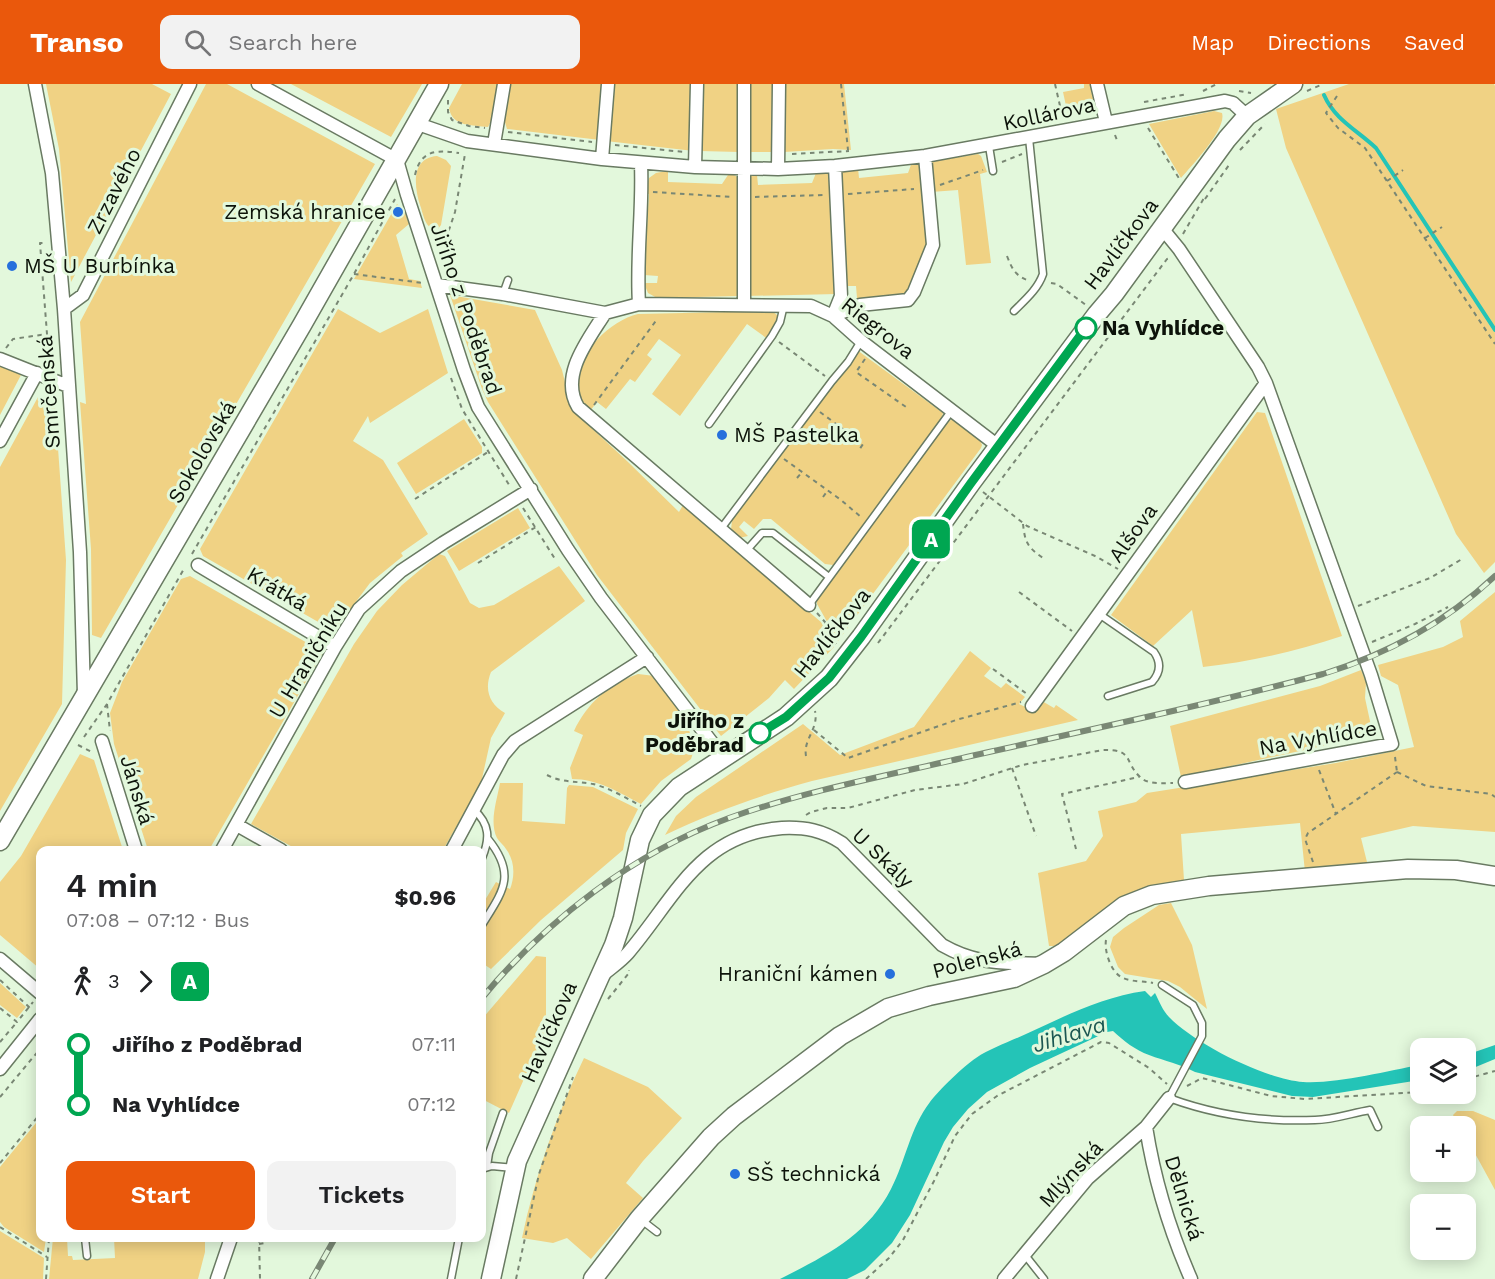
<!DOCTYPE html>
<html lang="en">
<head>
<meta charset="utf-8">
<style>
  :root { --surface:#fff; --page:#f2f2f2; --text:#202124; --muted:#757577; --accent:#ea580c }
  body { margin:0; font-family:"Work Sans",sans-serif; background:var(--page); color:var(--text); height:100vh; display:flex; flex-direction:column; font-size:22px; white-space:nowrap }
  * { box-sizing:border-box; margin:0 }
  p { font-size:20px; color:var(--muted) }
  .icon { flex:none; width:33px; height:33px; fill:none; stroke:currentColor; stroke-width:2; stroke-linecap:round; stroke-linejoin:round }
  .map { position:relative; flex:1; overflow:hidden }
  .drawer { position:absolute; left:36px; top:762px; width:450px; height:396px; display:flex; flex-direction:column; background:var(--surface); border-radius:12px; box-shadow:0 3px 15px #0003 }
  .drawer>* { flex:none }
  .badge { padding:0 12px; border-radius:9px; font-size:21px; line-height:39px }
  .controls { position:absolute; left:1410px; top:954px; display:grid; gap:12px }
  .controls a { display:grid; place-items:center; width:66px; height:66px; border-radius:12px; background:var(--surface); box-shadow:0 3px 15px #0003; font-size:30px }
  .map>.badge { position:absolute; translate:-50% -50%; box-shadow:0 0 0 3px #fff }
  .legs { display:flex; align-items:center; gap:9px; height:66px; padding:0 30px; font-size:20px }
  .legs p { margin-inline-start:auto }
  .head { display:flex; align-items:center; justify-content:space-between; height:102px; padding:0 30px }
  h1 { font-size:33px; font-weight:600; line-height:45px }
  .action { display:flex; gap:12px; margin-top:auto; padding:12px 30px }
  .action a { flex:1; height:69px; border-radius:12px; background:var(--accent); color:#fff; font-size:24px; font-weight:600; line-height:69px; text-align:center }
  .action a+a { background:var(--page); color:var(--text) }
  ul { padding:0 30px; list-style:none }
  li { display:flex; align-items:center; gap:21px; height:60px; font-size:22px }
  li i { display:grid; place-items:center; width:9px; height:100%; margin:0 8px; background:currentColor }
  li i::after { content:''; width:15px; height:15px; margin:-8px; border:4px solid; border-radius:50%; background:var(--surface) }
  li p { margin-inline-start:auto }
  li:first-child i { background:linear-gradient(#0000 50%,currentColor 0) }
  li:last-child i { background:linear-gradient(currentColor 50%,#0000 0) }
  header { display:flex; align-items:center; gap:36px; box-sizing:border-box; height:84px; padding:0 30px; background:var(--accent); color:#fff }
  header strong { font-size:28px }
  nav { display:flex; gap:33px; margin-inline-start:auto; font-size:21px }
  .search { width:420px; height:54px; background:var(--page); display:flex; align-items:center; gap:15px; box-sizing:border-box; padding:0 21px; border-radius:12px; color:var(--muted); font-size:22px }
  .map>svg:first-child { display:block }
</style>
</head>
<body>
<header>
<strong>Transo</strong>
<div class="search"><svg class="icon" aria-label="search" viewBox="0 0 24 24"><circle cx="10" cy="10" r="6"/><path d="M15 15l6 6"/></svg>Search here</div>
<nav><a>Map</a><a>Directions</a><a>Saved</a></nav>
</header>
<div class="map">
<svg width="1495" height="1195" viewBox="0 0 1495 1195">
  <rect width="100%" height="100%" fill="#e3f8dc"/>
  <!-- green -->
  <path fill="#f0d284" d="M46 0H152L171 10 71 198 59 65Z
    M206 0H227L375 80 101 554 92 551 91 465 80 318 86 320 80 238Z
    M291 0H422L391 53Z
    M462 0H499L494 32 488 43C473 41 452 43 449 24Z
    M511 0H605L600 56 507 45 504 35Z
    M611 0H694V67L606 57Z
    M701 0H739V68L700 67Z
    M749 0H775V68H749Z
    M785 0H844L851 66 833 65 784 68Z
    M1084 0H1090L1095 26 1068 31 1063 8 1084 4Z
    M1349 0H1494L1495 2V478L1484 489 1456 450 1286 64 1276 25Z
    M1214 27 1222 29C1227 45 1192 81 1181 94L1149 40Z
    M978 70 981 72 987 88 980 90 991 179 966 181 958 106 931 108 930 80 934 77Z
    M437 72 446 76 451 82 441 141 438 145H432C424 140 423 129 420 121 414 102 411 74 437 72Z
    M912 78 920 80 929 157 910 209 899 214H857L856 202H843L840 88 858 84 859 94 908 89Z
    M666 87 668 88V98L722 100 728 91H734L739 94V212L657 214 648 209 644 199H657L658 192 644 191 649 110H645L649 94 656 89Z
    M829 88 831 89 837 210 746 212 747 94 751 92 757 91 758 101 812 99 816 89Z
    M397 120 405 128 409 140 396 151 409 195 420 197 422 204 354 195Z
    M450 211 535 226 562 286 572 326 627 377 679 428 683 421 821 538 834 563 794 605 785 596 769 614 721 652 597 491 488 318 482 305Z
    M338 225 380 249 428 225 448 289 370 339 368 332 353 357 383 376 428 450 401 469 403 472 370 499 334 547 203 472 200 465Z
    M772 227 782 235 769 256 747 240 680 332 652 310 681 271 659 255 647 271 652 275 635 298 630 295 606 325 597 318 590 327C556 291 601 239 638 230Z
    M857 266 943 329 941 336 833 481 825 480 771 435H763L754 445 744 437 739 443 748 452 739 454 731 446 732 436Z
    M0 279 21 291 0 331Z
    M38 313 55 322 66 476 62 620 0 727V383Z
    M1257 328 1265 329 1342 552C1296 567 1251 578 1203 583L1192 526 1153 562 1111 531Z
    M464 335 482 363V369L416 410 397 379Z
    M952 335 980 356 982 361 981 364 838 557 817 520V516L946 340Z
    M518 424 530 444 459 487 447 467Z
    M439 470 445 472 470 519 479 524 494 521 559 482 585 517 491 588C484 605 489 620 505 629L491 654 481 699 443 766H298L251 740 354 560 377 527 402 501Z
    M190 492 323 568 209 766H148L114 660 110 629 122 598 181 495Z
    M1495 508V748L1413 742 1361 754 1368 782 1305 788 1300 739 1181 750 1184 796 1160 802 1054 862H1049L1038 789 1086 777 1103 752 1098 727 1136 718 1147 709 1336 679 1414 663 1398 601 1381 592 1378 581 1443 563 1463 553 1460 537Z
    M970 567 991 584 984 592 1001 604 1006 599 1025 613 1019 620 1034 627 1042 617 1054 624 1056 621 1078 636 812 697C761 711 713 728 665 751L676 732 696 713 803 640 840 671 914 643Z
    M1361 586 1366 598 1365 614 1373 651 1181 693 1170 642 1320 602Z
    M638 590 655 592 686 638 695 663 691 675 661 697 641 720C618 708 598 695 572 695L570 684 583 651 574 647C587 619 609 600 638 590Z
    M80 670 94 676 123 766H40V885L0 851V798L21 772Z
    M500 699H523L522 737 565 740 567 704 569 701 593 703 638 725 626 749 623 766 541 836 491 885 482 879V821L496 798 510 805C515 792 515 777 506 765 504 761 499 758 497 754 489 738 497 716 500 699Z
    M1171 819 1192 861 1207 925 1180 903 1168 897 1125 890 1118 883 1110 863 1113 853 1124 844 1159 821Z
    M536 872 546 873V945L509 1029 482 1015V935Z
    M0 899 26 923 17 934 0 921Z
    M584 974 648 1003 682 1034 643 1077 626 1099 643 1114 591 1175 567 1154 553 1159 522 1154C535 1092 556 1032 584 974Z
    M1457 1027H1473L1495 1036V1106L1466 1053V1042H1459L1453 1031Z
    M40 1034V1154H46L44 1168 4 1143 0 1138V1083Z
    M0 1147 44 1174 43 1195H0Z
    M53 1154H67L68 1172H72L73 1176 115 1174 114 1154H205V1168L198 1195H49Z"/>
  <!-- water -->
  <path fill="#24c4b7" d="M1145 907 1151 913 1155 909C1159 917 1163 927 1169 933 1195 960 1265 995 1303 998 1337 1000 1386 987 1420 981V996L1313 1013 1292 1012 1195 988C1180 980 1165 977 1149 971 1135 966 1124 957 1113 947L1107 948 1030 984 987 1008 968 1025 953 1043 944 1058 910 1131 892 1159 865 1186 847 1195H780C825 1172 867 1152 891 1105 906 1076 910 1044 930 1018 938 1007 965 981 976 974 991 964 1009 958 1026 950 1065 932 1102 913 1145 907Z
    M1495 961V975L1466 987V971Z"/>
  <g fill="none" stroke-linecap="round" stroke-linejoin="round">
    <!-- stream -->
    <path stroke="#24c4b7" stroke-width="4" d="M1324 11C1335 36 1357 46 1376 64L1495 246"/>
    <!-- lane casing -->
    <g stroke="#697a62" stroke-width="9">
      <path id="lane" d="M989 62 993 87
        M503 210 508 196
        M1014 227C1025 216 1038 205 1043 190L1029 54
        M709 340 772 252 780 238 784 221
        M720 446 832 297 848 278 861 257
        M746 467 762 449H773L829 493
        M809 521 952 326
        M1099 530 1154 568C1161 578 1161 588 1152 598L1108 612
        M474 726C490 740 490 755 482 774
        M482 841C503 807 517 791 488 755
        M1162 901 1193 921 1202 939V952L1169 1014C1215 1031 1266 1038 1315 1036 1333 1036 1352 1029 1370 1026L1378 1043
        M487 1082 489 1069 503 1029
        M482 1085 492 1082 514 1084
        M640 1135 657 1148
        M85 1154 87 1172
        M1025 1171 1044 1195
        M451 1195 459 1154"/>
    </g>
    <!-- street casing -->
    <g stroke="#697a62" stroke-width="15">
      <path id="street" d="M35 0 52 89 64 225 80 468 84 611
        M258 0 397 76 407 111 464 286 478 323 568 466 601 514 723 673
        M1097 0 1106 38
        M418 40 467 57 602 75 695 83 778 85 835 82 925 72 1225 17 1233 19 1247 32
        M494 60 504 0
        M602 75 608 0
        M695 83 697 0
        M778 85 779 0
        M1161 143 1179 165 1258 283 1266 299 1371 591 1392 660 1185 698
        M437 201 503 210 605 229 639 220 811 222 833 232 861 257 998 362
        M639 220C636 173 643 126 641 80
        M744 221V0
        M64 225 83 211 190 0
        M605 229C589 255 559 291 578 323L809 521
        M833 232 860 221 908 216 914 208 933 161 925 72
        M833 232 841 212 835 82
        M0 275 68 302
        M0 357 37 289
        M198 481 335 563
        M1032 622 1266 299
        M102 657 136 766
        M237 741 281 766
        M222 766 335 563 359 525 401 487 443 459 531 405
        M452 766 503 671 515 657 647 573
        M0 875 40 909
        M604 890C612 883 621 877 628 869 675 814 699 750 782 744 805 743 822 746 842 759L942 861C977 881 1001 878 1040 880
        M0 985 40 935
        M1146 1043C1154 1094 1170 1147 1191 1195
        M217 1195 231 1154
        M1004 1195 1088 1094 1146 1043 1169 1014"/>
    </g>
    <!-- secondary casing -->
    <g stroke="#697a62" stroke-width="21">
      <path id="secondary" d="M0 757 302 241 439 0
        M491 1195 517 1077 614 861 623 834 640 756 652 731 679 703 786 633 829 594 861 553 971 399 1097 230 1114 210 1227 55 1247 32 1293 0
        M593 1195 639 1135 711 1053 734 1032 840 952 888 924 929 912 1014 894 1044 880 1064 868 1124 822 1152 811 1209 802 1408 785 1456 786 1495 792"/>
    </g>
    <!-- path -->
    <path stroke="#798774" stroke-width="2" stroke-dasharray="4.5 4.5" stroke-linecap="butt" d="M841 0 848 66
      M1055 0 1063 35
      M1203 7 1217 0
      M1239 7 1251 9
      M1307 7 1323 0
      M1337 12 1326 29 1338 44 1365 64 1495 260
      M448 16V28L452 36 469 42 485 44
      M1144 18 1188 10
      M1148 44 1180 96
      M508 48 592 58
      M1115 51 1118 59
      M615 61 684 68
      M1240 66 1265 40
      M792 70 849 67
      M1002 78 1022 70
      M415 91C421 65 438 66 459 69
      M1387 97 1403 86
      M940 101 983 86
      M653 108 732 113
      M848 110 914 105
      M755 113 824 111
      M1205 115 1229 81
      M1183 150 1204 114
      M1425 154 1442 143
      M434 156 448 149 455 128 465 70
      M1007 172C1012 185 1016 193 1030 197
      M354 190 423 199
      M1051 199 1057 200 1086 221
      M779 258 825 292
      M6 264 13 255 47 250 40 159H46
      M865 275 856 288 906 323
      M451 294 462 325 511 404
      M594 321 658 234
      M820 328 863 360 859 366
      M835 349 839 343
      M784 375 841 416 861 433
      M797 394 802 388
      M983 408 1027 442 1095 472 1118 485
      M823 413 828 406
      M415 415 488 368
      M523 424 555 475
      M1023 440C1025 458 1027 463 1043 474
      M192 470 354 190 395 115
      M478 479 539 441
      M1019 508 1072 547
      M1358 522 1430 494 1462 475
      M817 529 825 538 836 560
      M1372 558 1415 540 1448 523
      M878 559 1167 175 1170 174
      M993 585 1027 610
      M107 620 110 647
      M814 646 848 674 956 636 1021 618
      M84 653 107 620 185 483
      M78 661 92 668
      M806 672C803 655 819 645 815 627
      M1395 673 1397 688
      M1012 684 1036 752
      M1319 686 1336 730
      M1397 688 1426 702 1491 710 1495 713
      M547 691C562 699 577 697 593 700 610 704 626 714 641 722
      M806 731 811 728 827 724H848L915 706 963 700 1022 681 1103 666C1134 665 1124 678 1140 693 1148 701 1163 699 1173 699
      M1076 765 1062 710 1139 693
      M1313 778 1305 755 1308 749 1397 688
      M1106 856C1104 867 1111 889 1123 894 1132 898 1144 897 1153 899
      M0 896 29 923 31 927
      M608 915 629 889V886
      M0 924 17 938 33 918
      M0 958 17 938
      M1466 995 1495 987
      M1187 1002 1202 994 1271 1012 1305 1015 1420 1008
      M0 1013 40 965
      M0 1079 40 1030
      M0 1143 47 1173
      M259 1154 260 1195
      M259 1160 265 1159 272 1154
      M46 1195 49 1154
      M516 1195 539 1090 573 993
      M866 1195 889 1174 903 1156 934 1097 955 1052 972 1030 997 1012 1101 958 1109 959 1149 984 1167 1000"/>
    <!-- lane -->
    <use href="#lane" stroke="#fff" stroke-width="6"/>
    <!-- street -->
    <use href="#street" stroke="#fff" stroke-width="12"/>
    <!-- secondary -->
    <use href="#secondary" stroke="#fff" stroke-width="18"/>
    <!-- rail casing -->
    <g stroke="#7a8875" stroke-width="6">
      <path id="rail" d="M482 914C547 836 633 769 729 734 808 706 890 691 971 672 1088 646 1206 621 1323 590 1388 570 1445 539 1495 492
        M312 1195 335 1154"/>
    </g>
    <!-- rail -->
    <use href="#rail" stroke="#e3f8dc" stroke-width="4" stroke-dasharray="11" stroke-linecap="butt"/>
  </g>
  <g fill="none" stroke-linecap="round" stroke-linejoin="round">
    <!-- line-1 casing -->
    <g stroke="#fff" stroke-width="14">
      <path id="line-1" d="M760 649 786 633 829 594 861 553 971 399 1086 244"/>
    </g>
    <!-- line-1 -->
    <use href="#line-1" stroke="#00a651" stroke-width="9"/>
  </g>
  <!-- markers -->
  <g fill="#2670dc" stroke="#e3f8dc" stroke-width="2">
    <circle cx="398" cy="128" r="6"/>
    <circle cx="12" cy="182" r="6"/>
    <circle cx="722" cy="351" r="6"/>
    <circle cx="890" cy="890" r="6"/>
    <circle cx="735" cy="1090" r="6"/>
  </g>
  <g fill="#fff" stroke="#00a651" stroke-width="3">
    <circle cx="1086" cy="244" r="10"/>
    <circle cx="760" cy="649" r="10"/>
  </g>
  <g text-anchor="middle" stroke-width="6" stroke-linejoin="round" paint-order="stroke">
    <!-- street labels -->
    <g font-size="21" fill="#0d130a" stroke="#e3f8dc">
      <text transform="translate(1049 30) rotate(-12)" y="7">Kollárova</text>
      <text transform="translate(114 107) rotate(-63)" y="7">Zrzavého</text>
      <text transform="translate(1121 160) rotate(-53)" y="7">Havlíčkova</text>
      <text transform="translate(466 225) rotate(71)" y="7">Jiřího z Poděbrad</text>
      <text transform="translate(878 244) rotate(38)" y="7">Riegrova</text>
      <text transform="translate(49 308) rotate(-94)" y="7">Smrčenská</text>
      <text transform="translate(202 368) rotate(-60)" y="7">Sokolovská</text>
      <text transform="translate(1133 449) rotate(-54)" y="7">Alšova</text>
      <text transform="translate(277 505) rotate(31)" y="7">Krátká</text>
      <text transform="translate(832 549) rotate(-51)" y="7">Havlíčkova</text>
      <text transform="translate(308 576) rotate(-59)" y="7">U Hraničníku</text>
      <text transform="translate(1318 654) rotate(-10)" y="7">Na Vyhlídce</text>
      <text transform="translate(137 706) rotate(73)" y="7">Jánská</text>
      <text transform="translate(883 774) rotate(44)" y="7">U Skály</text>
      <text transform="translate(977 876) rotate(-15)" y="7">Polenská</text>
      <text transform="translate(549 948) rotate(-66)" y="7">Havlíčkova</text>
      <text transform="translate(1071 1090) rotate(-47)" y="7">Mlýnská</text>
      <text transform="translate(1184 1114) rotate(73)" y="7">Dělnická</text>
    </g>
    <!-- poi labels -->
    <g font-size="21" fill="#0d130a" stroke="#e3f8dc" text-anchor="start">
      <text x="386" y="135" text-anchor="end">Zemská hranice</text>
      <text x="24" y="189">MŠ U Burbínka</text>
      <text x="734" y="358">MŠ Pastelka</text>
      <text x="878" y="897" text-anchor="end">Hraniční kámen</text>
      <text x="747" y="1097">SŠ technická</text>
    </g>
    <!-- stop labels -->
    <g font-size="21" font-weight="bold" fill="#0d130a" stroke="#e3f8dc" text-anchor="start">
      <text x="1102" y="251">Na Vyhlídce</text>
      <text x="744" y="644" text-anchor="end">Jiřího z<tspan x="744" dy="24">Poděbrad</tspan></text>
    </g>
    <!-- water labels -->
    <g font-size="22" font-style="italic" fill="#1c5852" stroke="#e3f8dc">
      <text transform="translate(1069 950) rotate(-17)" y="8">Jihlava</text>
    </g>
  </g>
</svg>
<div class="controls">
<a><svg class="icon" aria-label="layers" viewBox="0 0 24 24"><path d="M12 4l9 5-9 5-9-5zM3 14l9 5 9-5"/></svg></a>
<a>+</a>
<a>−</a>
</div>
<b class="badge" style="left:931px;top:455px;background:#00a651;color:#fff">A</b>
<section class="drawer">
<div class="head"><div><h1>4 min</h1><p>07:08 – 07:12 · Bus</p></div><b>$0.96</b></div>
<div class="legs"><svg class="icon" aria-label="walk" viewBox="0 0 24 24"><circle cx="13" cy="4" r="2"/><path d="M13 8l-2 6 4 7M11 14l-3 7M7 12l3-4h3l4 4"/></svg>3<svg class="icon" aria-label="forward" viewBox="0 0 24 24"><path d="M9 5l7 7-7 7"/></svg><b class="badge" style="background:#00a651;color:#fff">A</b></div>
<ul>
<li><i style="color:#00a651"></i><b>Jiřího z Poděbrad</b><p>07:11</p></li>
<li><i style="color:#00a651"></i><b>Na Vyhlídce</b><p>07:12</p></li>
</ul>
<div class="action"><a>Start</a><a>Tickets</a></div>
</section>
</div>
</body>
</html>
